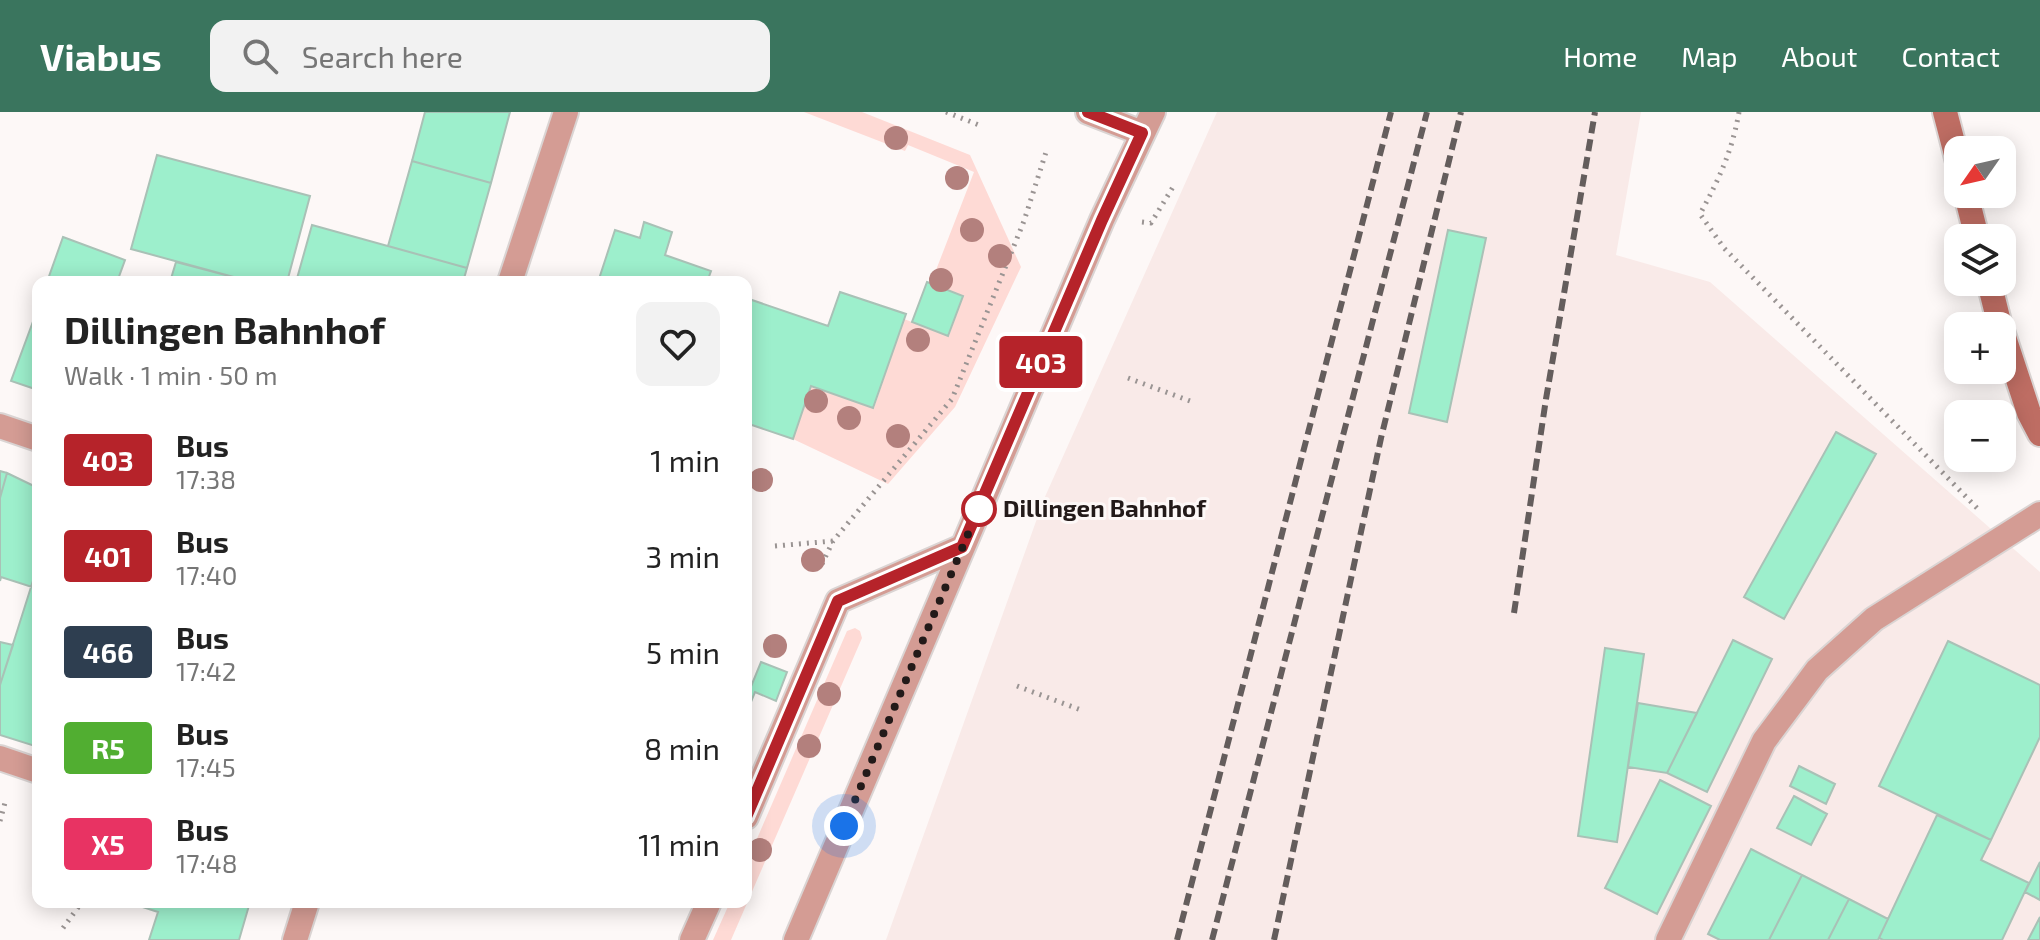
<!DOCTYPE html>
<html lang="en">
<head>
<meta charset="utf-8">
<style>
  :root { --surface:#fff; --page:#f2f2f2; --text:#222; --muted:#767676; --accent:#3a755e }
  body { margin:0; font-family:"Exo 2",sans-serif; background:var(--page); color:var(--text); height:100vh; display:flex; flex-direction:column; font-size:30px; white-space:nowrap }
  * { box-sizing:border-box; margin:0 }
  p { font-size:26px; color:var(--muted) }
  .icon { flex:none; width:44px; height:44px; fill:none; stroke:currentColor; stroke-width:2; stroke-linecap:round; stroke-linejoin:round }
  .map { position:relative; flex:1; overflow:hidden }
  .details { position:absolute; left:32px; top:164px; width:720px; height:632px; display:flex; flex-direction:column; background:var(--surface); border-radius:16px; box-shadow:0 4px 20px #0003 }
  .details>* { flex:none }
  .badge { padding:0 16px; border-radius:6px; font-size:28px; line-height:52px }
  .needle { width:52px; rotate:236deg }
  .buttons { position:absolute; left:1944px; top:24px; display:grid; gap:16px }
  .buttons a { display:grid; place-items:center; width:72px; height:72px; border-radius:16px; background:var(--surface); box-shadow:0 4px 20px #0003; font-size:40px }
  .you { position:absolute; width:40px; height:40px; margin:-20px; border:6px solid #fff; border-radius:50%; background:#1a73e8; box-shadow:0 0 0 12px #1a73e833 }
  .map>.badge { position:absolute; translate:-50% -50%; box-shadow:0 0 0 4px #fff }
  .round { display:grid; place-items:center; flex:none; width:84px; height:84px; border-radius:16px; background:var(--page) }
  .overview { display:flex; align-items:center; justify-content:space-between; height:136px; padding:0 32px }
  h1 { font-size:38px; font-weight:700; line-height:60px }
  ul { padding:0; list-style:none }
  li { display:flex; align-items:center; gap:24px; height:96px; padding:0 32px }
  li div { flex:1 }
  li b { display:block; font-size:30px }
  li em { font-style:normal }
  li .badge { min-width:88px; font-weight:700; text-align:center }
  header { display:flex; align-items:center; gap:48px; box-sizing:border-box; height:112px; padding:0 40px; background:var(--accent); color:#fff }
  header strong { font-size:38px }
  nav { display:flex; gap:44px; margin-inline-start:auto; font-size:28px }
  .search { width:560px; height:72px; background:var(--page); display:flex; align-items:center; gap:20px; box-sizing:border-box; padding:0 28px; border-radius:16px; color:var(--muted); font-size:30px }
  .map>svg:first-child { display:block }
</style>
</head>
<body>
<header>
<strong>Viabus</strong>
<div class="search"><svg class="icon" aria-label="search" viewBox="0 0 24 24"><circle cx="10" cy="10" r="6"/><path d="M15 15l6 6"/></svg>Search here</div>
<nav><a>Home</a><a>Map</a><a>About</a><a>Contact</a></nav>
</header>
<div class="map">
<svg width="2040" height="828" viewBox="0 0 2040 828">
  <rect width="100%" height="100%" fill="#fdf8f7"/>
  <!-- built -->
  <path fill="#f9eae8" d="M1217 0H1641L1616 143 1710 170 2040 460V828H886L1044 387Z"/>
  <!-- green -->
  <path fill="#fedad5" d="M804 0H862L970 43 1021 155 955 295 888 372 793 327 811 274 874 296 904 207 949 224 963 184 931 171 974 60 908 33 905 39Z
    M855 516 860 519 862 526 731 828H713L730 790H746V752L847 519Z"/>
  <!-- building -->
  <path fill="#9defcc" stroke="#a9c1b6" stroke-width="2" d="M425 0H510L491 71 412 49Z
    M157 43 310 84 287 170H252L131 137Z
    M412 49 491 71 467 156 388 134Z
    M644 110 672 120 665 143 711 159 707 170H598L615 118 640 126Z
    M312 113 467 156 463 170H296Z
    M1448 118 1486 126 1447 310 1409 301Z
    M63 125 125 148 117 170H47Z
    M176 150 252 170H170Z
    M927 170 963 184 948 224 912 210Z
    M840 180 906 202 873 296 811 274 793 327 746 311V186L828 214Z
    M38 196V278L11 269Z
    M1836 320 1876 342 1784 507 1744 485Z
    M0 359 7 361 0 386Z
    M7 361 38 376V453L32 475 1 465 0 469V386Z
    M38 453V635L0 623V573Z
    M1733 528 1772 547 1707 680 1667 661Z
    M1948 529 2040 573V625L1991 728 1879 674Z
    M0 530 13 533 0 573Z
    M1605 536 1644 542 1617 730 1578 724Z
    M761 550 787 560 776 589 755 580 746 602V575L750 577Z
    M1638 591 1697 601 1667 661 1628 655Z
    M1799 654 1835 672 1826 692 1790 674Z
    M1660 668 1711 694 1657 802 1605 776Z
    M1794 684 1827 702 1811 733 1777 716Z
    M1937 703 1991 728 1981 748 2029 771 2002 828H1883L1879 826Z
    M1751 737 1802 763 1769 828H1720L1708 822Z
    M2040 750V788L2025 780Z
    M1802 763 1849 787 1828 828H1769Z
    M1849 787 1888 807 1878 828H1828Z
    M134 790H250L239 828H149L158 800 133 792Z
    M2040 805V828H2028Z"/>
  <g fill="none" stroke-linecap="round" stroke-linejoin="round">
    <!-- lane casing -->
    <g stroke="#dad4d3" stroke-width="28">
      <path id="lane" d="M0 646 38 659
        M746 705 838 489 962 435
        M692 828 709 790
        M1668 828 1764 629 1817 558 1874 507 2040 402"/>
    </g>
    <!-- street casing -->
    <g stroke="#dad4d3" stroke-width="28">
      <path id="street" d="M1088 0 1142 21
        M510 170 566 0
        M0 314 38 327
        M295 828 307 790
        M796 828 1102 108 1153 0"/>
    </g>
    <!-- secondary casing -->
    <g stroke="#dad4d3" stroke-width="28">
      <path id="secondary" d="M1945 0 1958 50
        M1966 82 1977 126
        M1989 170 2000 214
        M2002 219 2029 301 2040 322"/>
    </g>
    <!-- path -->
    <path stroke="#9a9493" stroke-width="5" stroke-dasharray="2 6" stroke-linecap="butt" d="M946 0 979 13
      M1739 0C1732 40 1719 67 1700 102L1724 136 1977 396
      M1142 110 1151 111 1173 75
      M1128 266 1190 289
      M775 434 833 429
      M822 452 833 429 952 287 1024 109 1047 37
      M1017 574 1081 598
      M0 709 6 687
      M63 816 82 790"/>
    <!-- lane -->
    <use href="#lane" stroke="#d49c94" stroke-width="24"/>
    <!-- street -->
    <use href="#street" stroke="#d49c94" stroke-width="24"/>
    <!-- secondary -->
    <use href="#secondary" stroke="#be6d63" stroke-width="24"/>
    <!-- rail -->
    <path stroke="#645d5c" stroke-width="6" stroke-dasharray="12 6" stroke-linecap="butt" d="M1514 501 1546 287 1595 0
      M1177 828 1391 0
      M1212 828 1427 0
      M1274 828 1381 326 1461 0"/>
  </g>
  <!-- trees -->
  <g fill="#b3807d">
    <circle cx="896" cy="26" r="12"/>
    <circle cx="957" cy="66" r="12"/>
    <circle cx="972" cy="118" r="12"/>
    <circle cx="1000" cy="144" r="12"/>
    <circle cx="941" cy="168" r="12"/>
    <circle cx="918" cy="228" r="12"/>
    <circle cx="816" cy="289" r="12"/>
    <circle cx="849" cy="306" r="12"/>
    <circle cx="898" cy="324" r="12"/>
    <circle cx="761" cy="368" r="12"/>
    <circle cx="813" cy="448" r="12"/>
    <circle cx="775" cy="534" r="12"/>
    <circle cx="829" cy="582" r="12"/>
    <circle cx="809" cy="634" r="12"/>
    <circle cx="760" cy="738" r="12"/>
  </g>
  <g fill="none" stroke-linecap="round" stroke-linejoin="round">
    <!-- line casing -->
    <g stroke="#fff" stroke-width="18">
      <path id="line" d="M746 705 838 489 962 435 1102 108 1142 21 1088 0"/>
    </g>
    <!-- line -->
    <use href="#line" stroke="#b6232a" stroke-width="12"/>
    <!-- walk -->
    <path stroke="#231a19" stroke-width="8" stroke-dasharray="0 14.4" d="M844 714 980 394 979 397"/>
  </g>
  <!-- markers -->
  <circle fill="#fff" stroke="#b6232a" stroke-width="4" cx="979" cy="397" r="16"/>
  <g text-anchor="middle" stroke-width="6" stroke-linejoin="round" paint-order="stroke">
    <!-- stop labels -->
    <g font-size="24" font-weight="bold" fill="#231a19" stroke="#fdf8f7" text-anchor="start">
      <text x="1003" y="405">Dillingen Bahnhof</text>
    </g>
  </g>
</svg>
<div class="buttons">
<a><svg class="needle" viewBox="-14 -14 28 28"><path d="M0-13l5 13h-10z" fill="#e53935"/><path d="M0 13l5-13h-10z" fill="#767676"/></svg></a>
<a><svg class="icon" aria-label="layers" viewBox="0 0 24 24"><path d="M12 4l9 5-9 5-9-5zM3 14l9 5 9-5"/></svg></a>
<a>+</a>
<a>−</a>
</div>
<div class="you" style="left:844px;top:714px"></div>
<b class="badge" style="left:1041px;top:250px;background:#b6232a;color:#fff">403</b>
<section class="details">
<div class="overview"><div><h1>Dillingen Bahnhof</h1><p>Walk · 1 min · 50 m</p></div><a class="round"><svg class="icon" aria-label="heart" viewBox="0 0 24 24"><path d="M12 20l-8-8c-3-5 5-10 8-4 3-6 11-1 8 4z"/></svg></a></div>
<ul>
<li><span class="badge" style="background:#b6232a;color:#fff">403</span><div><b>Bus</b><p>17:38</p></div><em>1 min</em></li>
<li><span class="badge" style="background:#b6232a;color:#fff">401</span><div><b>Bus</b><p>17:40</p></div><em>3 min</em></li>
<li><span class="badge" style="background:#2e3e50;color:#fff">466</span><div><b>Bus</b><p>17:42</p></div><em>5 min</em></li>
<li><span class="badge" style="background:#51ae31;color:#fff">R5</span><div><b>Bus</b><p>17:45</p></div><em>8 min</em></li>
<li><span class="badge" style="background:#e83363;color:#fff">X5</span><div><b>Bus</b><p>17:48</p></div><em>11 min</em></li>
</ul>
</section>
</div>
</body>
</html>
